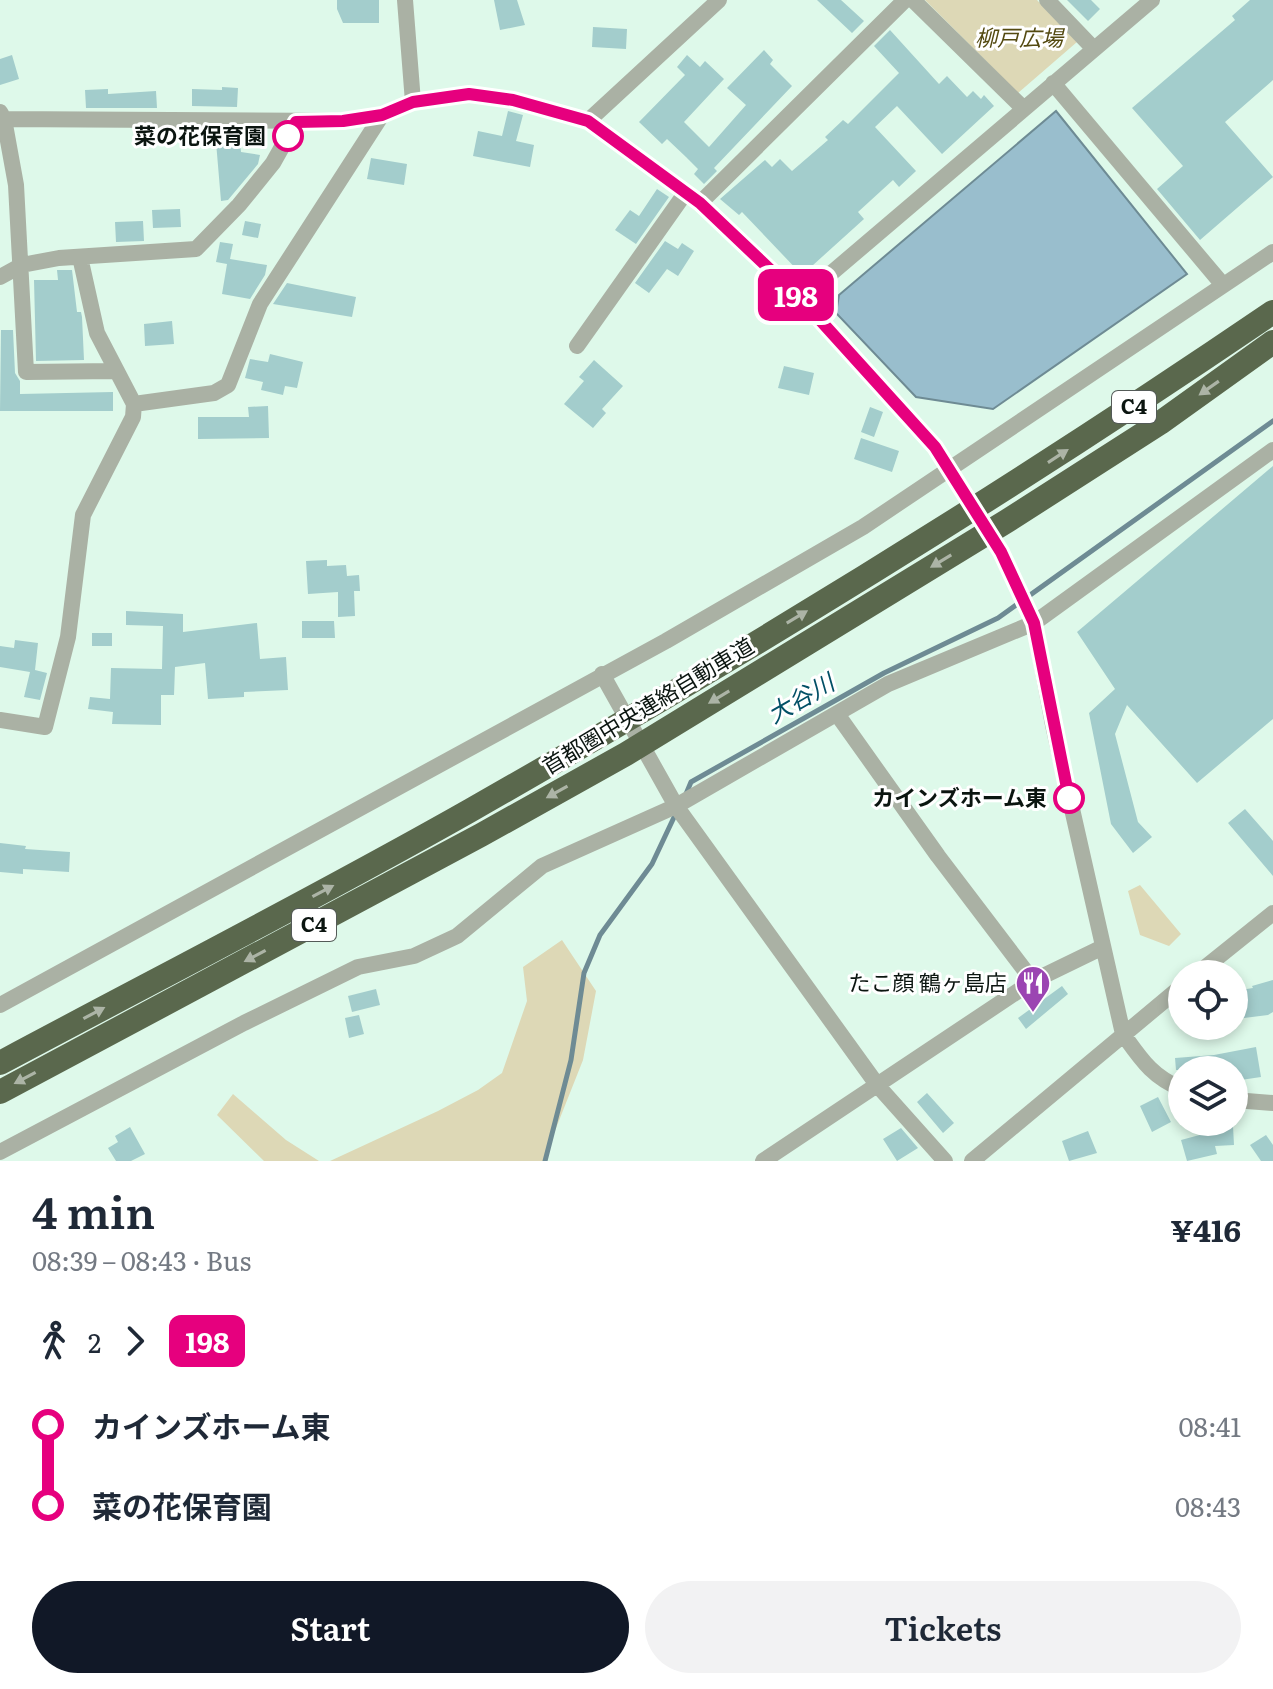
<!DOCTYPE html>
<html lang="en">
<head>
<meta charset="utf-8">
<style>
  :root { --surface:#fff; --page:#f2f2f3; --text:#1f2937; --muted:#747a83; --accent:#111827 }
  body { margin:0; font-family:Literata,"Noto Sans JP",serif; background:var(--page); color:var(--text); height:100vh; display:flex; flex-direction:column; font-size:30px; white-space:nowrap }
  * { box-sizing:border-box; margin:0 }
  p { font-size:26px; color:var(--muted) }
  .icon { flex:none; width:44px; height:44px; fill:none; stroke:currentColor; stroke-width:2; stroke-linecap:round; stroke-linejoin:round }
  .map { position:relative; height:1161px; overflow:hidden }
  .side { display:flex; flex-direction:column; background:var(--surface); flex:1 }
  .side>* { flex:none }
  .badge { padding:0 16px; border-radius:12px; font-size:28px; line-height:52px }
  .tools { position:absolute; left:1168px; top:960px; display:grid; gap:16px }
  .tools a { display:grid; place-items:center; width:80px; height:80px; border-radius:50%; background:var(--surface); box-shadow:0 4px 12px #0003; font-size:40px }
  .map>.badge { position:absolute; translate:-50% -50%; box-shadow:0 0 0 4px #fff }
  .legs { display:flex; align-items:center; gap:12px; height:88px; padding:0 32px; font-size:26px }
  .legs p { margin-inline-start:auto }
  .overview { display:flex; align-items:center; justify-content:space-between; height:136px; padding:0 32px }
  h1 { font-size:44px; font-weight:600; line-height:60px }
  .action { display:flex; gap:16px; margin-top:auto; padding:16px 32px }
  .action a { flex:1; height:92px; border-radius:48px; background:var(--accent); color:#fff; font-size:32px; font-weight:600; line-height:92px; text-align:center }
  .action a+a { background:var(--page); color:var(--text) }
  ul { padding:0 32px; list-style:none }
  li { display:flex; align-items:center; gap:28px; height:80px; font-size:30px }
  li i { display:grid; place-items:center; width:12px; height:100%; margin:0 10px; background:currentColor }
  li i::after { content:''; width:20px; height:20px; margin:-10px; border:6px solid; border-radius:50%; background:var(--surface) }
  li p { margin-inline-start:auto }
  li:first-child i { background:linear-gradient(#0000 50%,currentColor 0) }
  li:last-child i { background:linear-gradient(currentColor 50%,#0000 0) }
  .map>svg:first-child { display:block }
</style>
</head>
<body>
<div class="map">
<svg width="1273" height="1161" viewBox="0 0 1273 1161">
  <rect width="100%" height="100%" fill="#def9ea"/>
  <!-- green -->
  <path fill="#ddd8b6" d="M925 0H1037L1077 42 1018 93Z
    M1140 885 1181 934 1169 946 1140 935 1128 891Z
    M562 940 596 991 583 1060 543 1161H330L438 1111 478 1090 502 1073 527 1001 523 967Z
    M233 1094 286 1140 319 1161H264L217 1115Z"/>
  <!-- water -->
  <path fill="#99becd" stroke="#6e8b94" stroke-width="2" d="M1056 111 1187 274 993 409 916 397 836 313 839 295Z"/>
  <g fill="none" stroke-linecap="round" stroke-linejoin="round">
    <!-- stream -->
    <path stroke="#6e8b94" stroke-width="5" d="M686 794 691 782 884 673 998 618 1273 421
      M545 1161 571 1060 584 973 600 935 652 864 676 813"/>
  </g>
  <!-- building -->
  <path fill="#a3cdcc" d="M337 0H379V23H343L337 9Z
    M494 0H517L525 25 500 30Z
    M817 0H841L864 21 852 33Z
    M1067 0H1091L1100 9 1088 21Z
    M1250 0H1273V80L1225 122 1273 177 1200 240 1157 189 1183 166 1132 108 1235 20 1232 16Z
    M593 27 627 29 626 49 592 47Z
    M890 30 939 84 947 76 967 97 973 91 981 99 984 95 994 106 942 154 897 106 875 127 916 171 899 187 893 180 858 212 864 219 802 275 742 212 739 215 720 199 765 160 772 167 780 159 792 171 828 140 825 137 843 120 848 124 899 73 874 46Z
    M764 50 773 60 770 64 792 86 714 168 717 171 704 184 694 174 698 169 686 157 667 139 662 144 639 122 685 75 677 67 687 55 700 67 705 61 724 79 684 122 709 147 746 105 727 88Z
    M12 55 19 79 0 85V59Z
    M222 87 238 88 237 107 192 106V89L222 90Z
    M108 89V94L156 91 157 108H86L85 90Z
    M508 111 523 115 516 141 534 145 530 167 473 156 478 131 502 136Z
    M240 141 241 152 260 155 258 164 228 200 221 201 216 142Z
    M371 158 407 164 404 185 367 179Z
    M657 189 669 197 636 244 615 230 630 210 639 216Z
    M180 209 181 227 153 228 152 210Z
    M143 221 144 241 116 242 115 222Z
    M245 221 261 224 258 238 242 235Z
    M665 241 678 249 682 243 694 251 678 276 667 269 649 293 635 283Z
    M220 242 233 244 230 259 267 265 265 275 250 299 222 294 227 264 216 262Z
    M57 270H72L77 312H81L82 317 84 360 36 361 34 280H58Z
    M287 283 356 297 352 317 273 304Z
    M172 321 174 344 145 346 144 324Z
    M1 330H13L15 373 20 381V394L113 392V411H0Z
    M270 354 303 362 297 388 285 386 283 395 261 390 263 382 245 378 250 359 268 362Z
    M594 360 623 386 602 409 606 413 593 428 564 404 584 381 579 377Z
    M784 366 814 373 809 395 778 388Z
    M268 406 269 438 198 439V417H249L248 407Z
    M870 407 883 412 874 437 861 432Z
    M861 438 899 451 892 472 854 459Z
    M1273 466V719L1197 783 1127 705 1115 734 1138 822 1152 837 1133 853 1111 824 1089 713 1115 689 1077 632Z
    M327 560V566L346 565 347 576 359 575 360 591H354L355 616 338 617V592L308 594 306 561Z
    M126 611 183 614V632L257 623 260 659 286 657 288 690 244 692V697L208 699 205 663 175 667 174 695H161V725L112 724 113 712 88 709 90 697 110 699 111 668 162 669 163 626 126 625Z
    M302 621H334L335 638H302Z
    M92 633H112V646H92Z
    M15 640 38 643 35 670 47 673 40 700 24 697 30 672 0 667V646L14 648Z
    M1245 809 1273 841V876L1228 823Z
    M0 843 26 846 25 849 70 852 69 872 23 869V874L0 872Z
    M1273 980V1012L1268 1015 1236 1019 1234 991 1253 988 1252 986Z
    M1062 986 1068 994 1026 1029 1018 1018Z
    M376 989 380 1005 352 1012 348 996Z
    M359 1015 364 1034 349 1038 345 1018Z
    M1256 1047 1261 1077 1234 1081V1070H1176L1175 1058 1214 1055Z
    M927 1093 954 1123 943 1133 917 1102Z
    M1158 1097 1171 1122 1152 1132 1140 1106Z
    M1233 1126 1234 1145 1215 1146 1217 1154 1187 1161 1181 1140Z
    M130 1127 145 1154 131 1161H116L108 1148 118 1142 115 1136Z
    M901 1128 918 1148 897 1161 883 1139Z
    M1088 1131 1097 1153 1069 1161 1062 1141Z
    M1266 1135 1273 1145V1161H1261L1250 1145Z"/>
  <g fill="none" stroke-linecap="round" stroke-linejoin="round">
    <!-- minor -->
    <path stroke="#aab1a4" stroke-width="16" d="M405 0 413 102
      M913 0 1023 108
      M1047 0 1094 49
      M1053 83 1223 285
      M0 112 4 119 16 185 26 372 115 371
      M0 119 343 121 382 115 413 102 469 94 513 100 588 121 700 203 801 299 935 447 1001 552 1034 623 1053 725 1123 1034C1141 1059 1152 1077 1182 1089
      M588 121 719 0
      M700 203 905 0
      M0 277 22 265 59 258 196 249 239 205 273 163 296 122
      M801 299 1152 0
      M577 346 686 192
      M134 404 214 393 228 385 260 304 382 115
      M602 674 676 806 878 1086 945 1161
      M837 714 938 856 1033 981
      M0 720 45 727 68 637 83 515 133 417 134 404 97 333 80 257
      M1197 974 1273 913
      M0 1005 666 641 863 527 1273 252
      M1234 1100 1273 1103
      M0 1152 244 1023 358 967 414 956 457 936 542 866 676 806 888 684 1034 623 1273 450
      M763 1161 1033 981 1103 947
      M972 1161 1182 986"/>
    <!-- highway -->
    <path stroke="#5a684d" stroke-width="24" d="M0 1063C157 979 316 898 471 810 745 654 1013 489 1273 312
      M0 1092 481 835 626 754 1007 521 1160 423 1273 342"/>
  </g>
  <!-- one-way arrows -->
  <defs><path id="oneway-solid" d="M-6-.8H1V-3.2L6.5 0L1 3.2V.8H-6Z" transform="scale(2)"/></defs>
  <g fill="#acb4a6">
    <use href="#oneway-solid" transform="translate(1209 388) rotate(145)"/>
    <use href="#oneway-solid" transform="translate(1058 456) rotate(-33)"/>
    <use href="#oneway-solid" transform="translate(941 561) rotate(149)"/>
    <use href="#oneway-solid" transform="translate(797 617) rotate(-31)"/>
    <use href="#oneway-solid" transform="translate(719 697) rotate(149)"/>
    <use href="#oneway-solid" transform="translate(557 792) rotate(151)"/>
    <use href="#oneway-solid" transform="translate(323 891) rotate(-28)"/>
    <use href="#oneway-solid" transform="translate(255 956) rotate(152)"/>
    <use href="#oneway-solid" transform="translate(94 1013) rotate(-28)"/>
    <use href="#oneway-solid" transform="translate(25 1078) rotate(152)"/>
  </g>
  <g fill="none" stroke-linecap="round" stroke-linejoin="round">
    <!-- line-1 casing -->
    <g stroke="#fff" stroke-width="18">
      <path id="line-1" d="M288 136 296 122 343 121 382 115 413 102 469 94 513 100 588 121 700 203 801 299 935 447 1001 552 1034 623 1069 798"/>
    </g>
    <!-- line-1 -->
    <use href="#line-1" stroke="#e6007e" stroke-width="12"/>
  </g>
  <!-- icons -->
  <defs>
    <g id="restaurant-pin" transform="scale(1.8)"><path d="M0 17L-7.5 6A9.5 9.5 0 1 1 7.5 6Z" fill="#9b45b2" stroke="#fff"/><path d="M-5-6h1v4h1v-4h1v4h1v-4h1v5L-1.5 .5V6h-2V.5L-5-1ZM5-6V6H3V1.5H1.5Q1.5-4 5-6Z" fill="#fff"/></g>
  </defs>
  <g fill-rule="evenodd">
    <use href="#restaurant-pin" x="1033" y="983"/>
  </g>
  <!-- markers -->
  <g fill="#fff" stroke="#e6007e" stroke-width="4">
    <circle cx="288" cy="136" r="14"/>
    <circle cx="1069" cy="798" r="14"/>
  </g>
  <g text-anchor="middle" stroke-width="6" stroke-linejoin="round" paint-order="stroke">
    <!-- shield labels -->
    <g fill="#fff" stroke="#545b58" stroke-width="2">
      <rect x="1112" y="391" width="44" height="32" rx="6"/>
      <rect x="292" y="909" width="44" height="32" rx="6"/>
    </g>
    <g font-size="20" font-weight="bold" fill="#0b1510">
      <text x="1134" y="414">C4</text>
      <text x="314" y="932">C4</text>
    </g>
    <!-- park labels -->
    <g font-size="22" font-style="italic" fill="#544a11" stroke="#fff">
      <text x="1019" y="46">柳戸広場</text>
    </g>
    <!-- stop labels -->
    <g font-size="22" font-weight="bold" fill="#0b1510" stroke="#fff" text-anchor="end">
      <text x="266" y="144">菜の花保育園</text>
      <text x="1047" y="806">カインズホーム東</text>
    </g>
    <!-- street labels -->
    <g font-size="22" fill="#0b1510" stroke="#fff">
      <text transform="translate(648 706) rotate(-31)" y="8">首都圏中央連絡自動車道</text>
    </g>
    <!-- poi labels -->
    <g font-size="22" fill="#0b1510" stroke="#fff" text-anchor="end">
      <text x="1007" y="991">たこ顔 鶴ヶ島店</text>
    </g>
    <!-- water labels -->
    <g font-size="24" font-style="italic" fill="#025066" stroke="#fff">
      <text transform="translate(801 699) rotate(-30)" y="8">大谷川</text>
    </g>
  </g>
</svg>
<div class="tools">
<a><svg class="icon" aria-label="locate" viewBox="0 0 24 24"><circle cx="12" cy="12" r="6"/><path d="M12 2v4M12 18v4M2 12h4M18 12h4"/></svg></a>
<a><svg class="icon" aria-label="layers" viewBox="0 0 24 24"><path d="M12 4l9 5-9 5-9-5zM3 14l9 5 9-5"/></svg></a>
</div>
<b class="badge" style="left:796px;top:295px;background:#e6007e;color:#fff">198</b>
</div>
<section class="side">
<div class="overview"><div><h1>4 min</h1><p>08:39 – 08:43 · Bus</p></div><b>¥416</b></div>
<div class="legs"><svg class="icon" aria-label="walk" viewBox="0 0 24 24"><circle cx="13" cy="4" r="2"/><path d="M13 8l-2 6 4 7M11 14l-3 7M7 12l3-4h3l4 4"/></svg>2<svg class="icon" aria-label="forward" viewBox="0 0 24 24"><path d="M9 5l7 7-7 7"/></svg><b class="badge" style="background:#e6007e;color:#fff">198</b></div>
<ul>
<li><i style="color:#e6007e"></i><b>カインズホーム東</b><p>08:41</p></li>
<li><i style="color:#e6007e"></i><b>菜の花保育園</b><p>08:43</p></li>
</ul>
<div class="action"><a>Start</a><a>Tickets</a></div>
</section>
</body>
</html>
